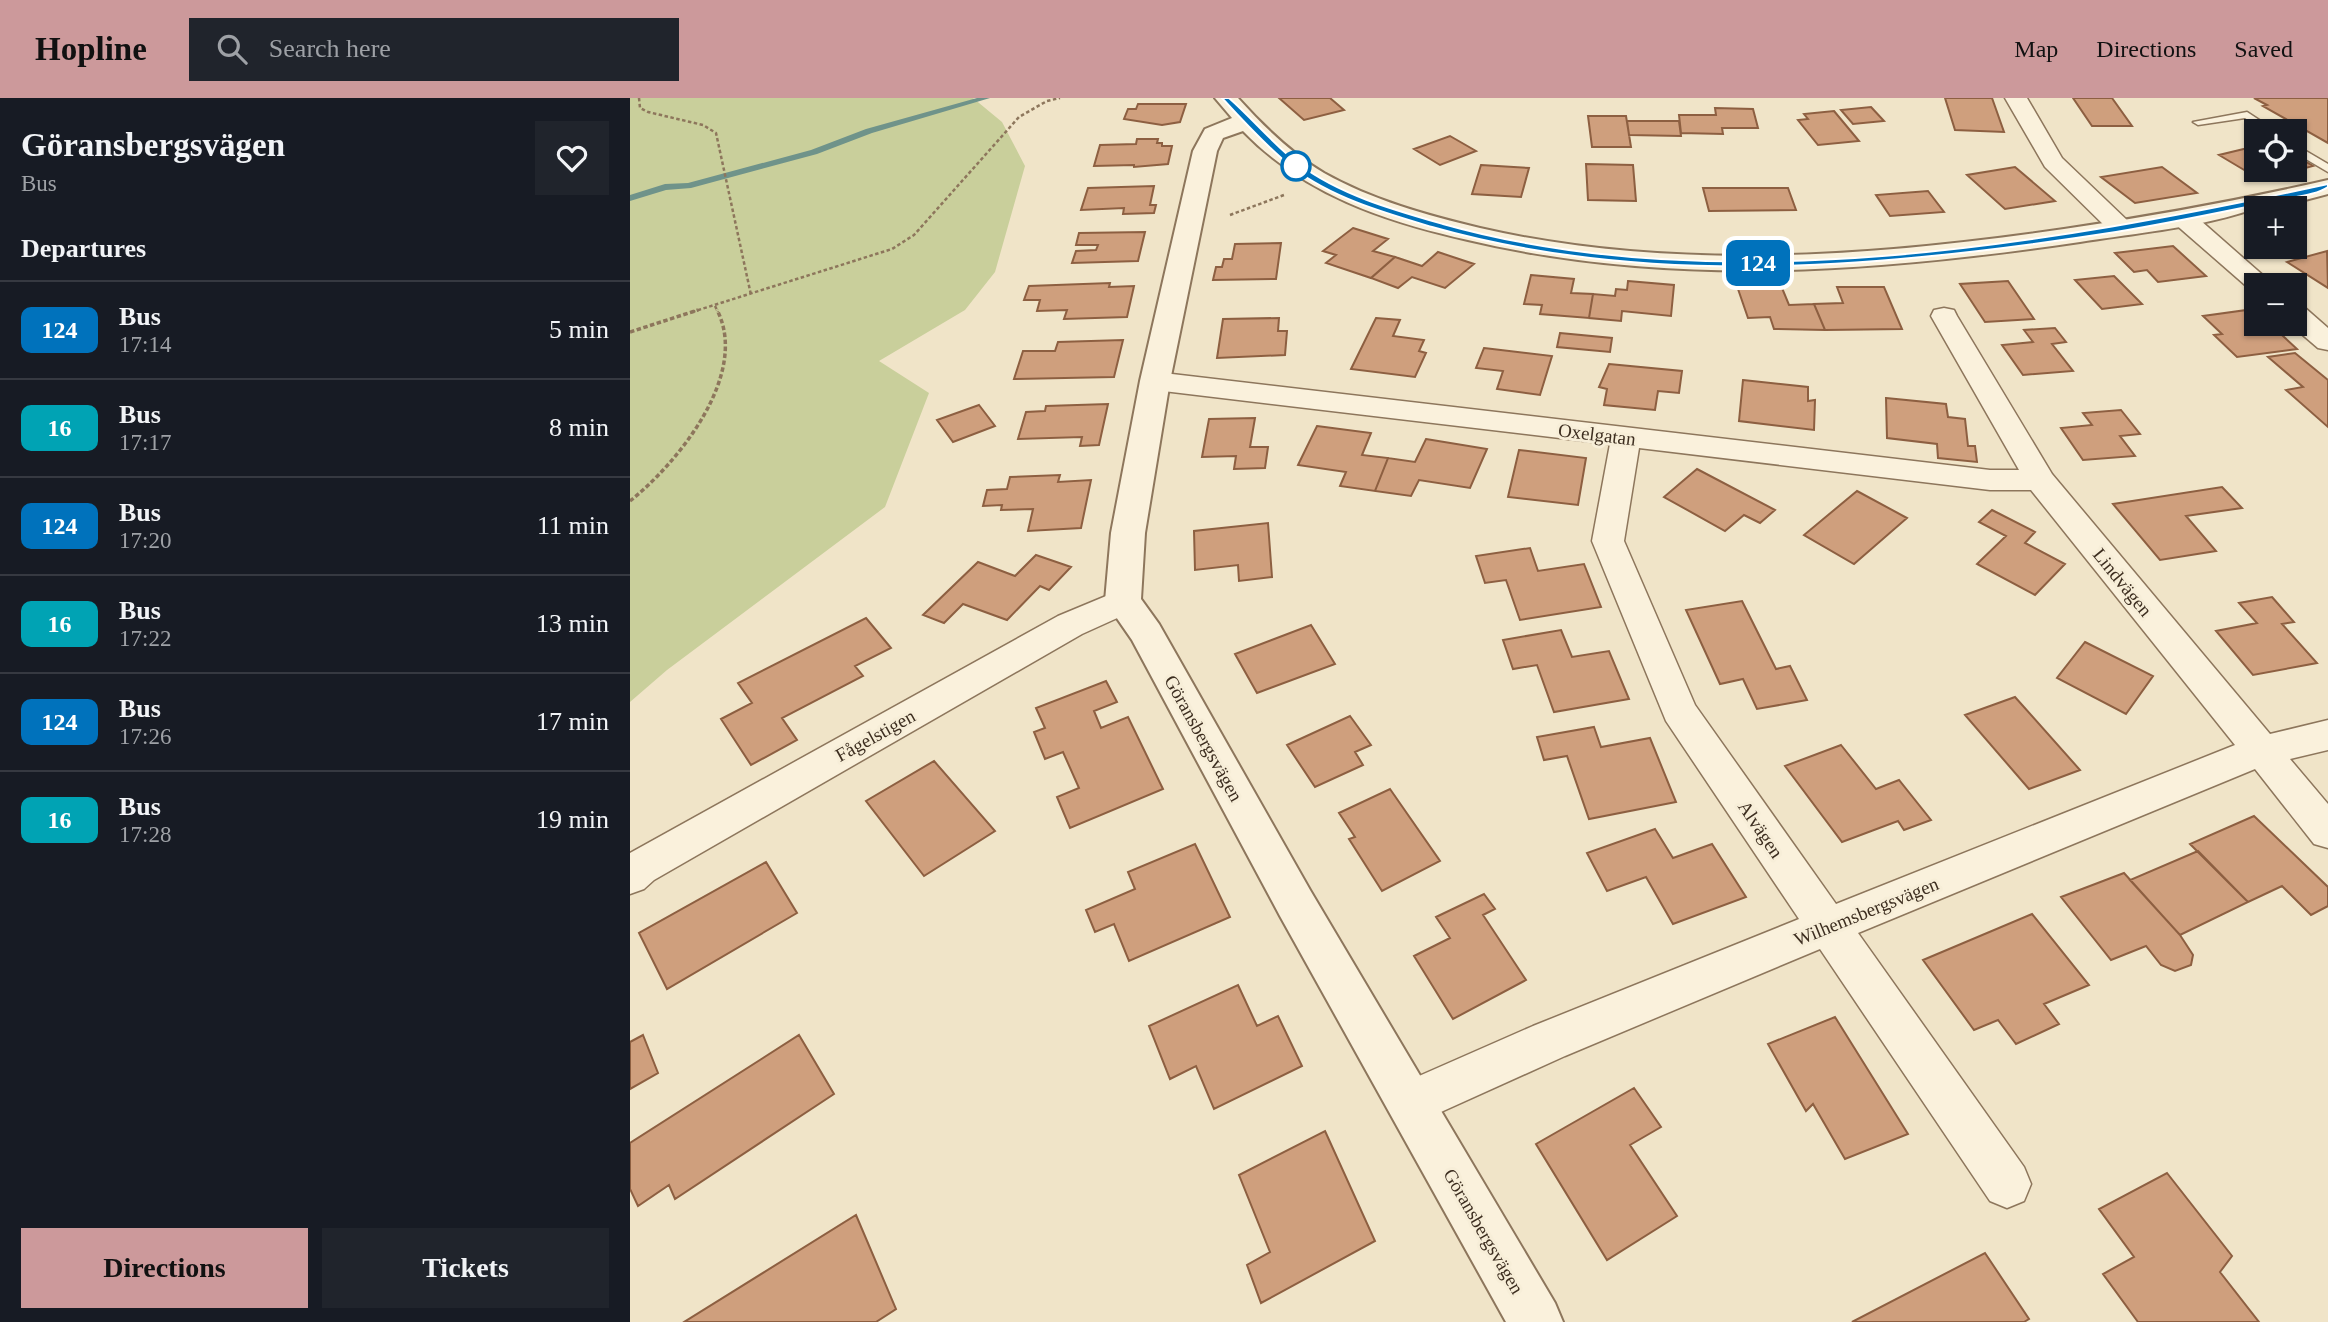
<!DOCTYPE html>
<html lang="en">
<head>
<meta charset="utf-8">
<style>
  :root { --surface:#171b24; --page:#20242c; --text:#f1f3f6; --muted:#9ea1a6; --line:#363941; --accent:#cc999b }
  body { margin:0; font-family:Georgia,serif; background:var(--page); color:var(--text); height:100vh; display:flex; flex-direction:column; font-size:26px; white-space:nowrap }
  * { box-sizing:border-box; margin:0 }
  p { font-size:23px; color:var(--muted) }
  .icon { flex:none; width:38px; height:38px; fill:none; stroke:currentColor; stroke-width:2; stroke-linecap:round; stroke-linejoin:round }
  .map { position:relative; flex:1; overflow:hidden }
  .details { display:flex; flex-direction:column; background:var(--surface); width:630px }
  .details>* { flex:none }
  .badge { padding:0 14px; border-radius:10px; font-size:24px; line-height:46px }
  .fabs { position:absolute; left:1614px; top:21px; display:grid; gap:14px }
  .fabs a { display:grid; place-items:center; width:63px; height:63px; border-radius:0px; background:var(--surface); box-shadow:0 2px 5px #0004; font-size:35px }
  .map>.badge { position:absolute; translate:-50% -50%; box-shadow:0 0 0 4px #fff }
  h2 { padding:0 21px; font-size:26px; line-height:63px }
  .round { display:grid; place-items:center; flex:none; width:74px; height:74px; border-radius:0px; background:var(--page) }
  .summary { display:flex; align-items:center; justify-content:space-between; height:119px; padding:0 21px }
  h1 { font-size:33px; font-weight:600; line-height:52px }
  .cta { display:flex; gap:14px; margin-top:auto; padding:14px 21px }
  .cta a { flex:1; height:80px; border-radius:0px; background:var(--accent); color:#111; font-size:28px; font-weight:600; line-height:80px; text-align:center }
  .cta a+a { background:var(--page); color:var(--text) }
  ul { padding:0; list-style:none }
  li { display:flex; align-items:center; gap:21px; height:98px; padding:0 21px; border-top:2px solid var(--line) }
  li div { flex:1 }
  li b { display:block; font-size:26px }
  li em { font-style:normal }
  li .badge { min-width:77px; font-weight:700; text-align:center }
  header { display:flex; align-items:center; gap:42px; box-sizing:border-box; height:98px; padding:0 35px; background:var(--accent); color:#111 }
  header strong { font-size:33px }
  nav { display:flex; gap:38px; margin-inline-start:auto; font-size:24px }
  .search { width:490px; height:63px; background:var(--page); display:flex; align-items:center; gap:18px; box-sizing:border-box; padding:0 24px; border-radius:0px; color:var(--muted); font-size:26px }
  main { display:flex; flex:1; min-height:0 }
  .map>svg:first-child { display:block }
</style>
</head>
<body>
<header>
<strong>Hopline</strong>
<div class="search"><svg class="icon" aria-label="search" viewBox="0 0 24 24"><circle cx="10" cy="10" r="6"/><path d="M15 15l6 6"/></svg>Search here</div>
<nav><a>Map</a><a>Directions</a><a>Saved</a></nav>
</header>
<main>
<section class="details">
<div class="summary"><div><h1>Göransbergsvägen</h1><p>Bus</p></div><a class="round"><svg class="icon" aria-label="heart" viewBox="0 0 24 24"><path d="M12 20l-8-8c-3-5 5-10 8-4 3-6 11-1 8 4z"/></svg></a></div>
<h2>Departures</h2>
<ul>
<li><span class="badge" style="background:#0072bc;color:#fff">124</span><div><b>Bus</b><p>17:14</p></div><em>5 min</em></li>
<li><span class="badge" style="background:#00a3b4;color:#fff">16</span><div><b>Bus</b><p>17:17</p></div><em>8 min</em></li>
<li><span class="badge" style="background:#0072bc;color:#fff">124</span><div><b>Bus</b><p>17:20</p></div><em>11 min</em></li>
<li><span class="badge" style="background:#00a3b4;color:#fff">16</span><div><b>Bus</b><p>17:22</p></div><em>13 min</em></li>
<li><span class="badge" style="background:#0072bc;color:#fff">124</span><div><b>Bus</b><p>17:26</p></div><em>17 min</em></li>
<li><span class="badge" style="background:#00a3b4;color:#fff">16</span><div><b>Bus</b><p>17:28</p></div><em>19 min</em></li>
</ul>
<div class="cta"><a>Directions</a><a>Tickets</a></div>
</section>
<div class="map">
<svg width="1698" height="1224" viewBox="0 0 1698 1224">
  <rect width="100%" height="100%" fill="#f0e4c8"/>
  <!-- green -->
  <path fill="#c9cf9b" d="M0 0H343L372 24 395 68 365 174 335 212 249 263 299 295 255 409 37 572 0 604Z"/>
  <g fill="none" stroke-linecap="round" stroke-linejoin="round">
    <!-- stream -->
    <path fill="#6f938a" fill-rule="evenodd" d="M347 0H360L242 35 187 56 61 90 36 92 0 103V97L35 86 58 85 181 52 236 31Z"/>
  </g>
  <!-- building -->
  <path fill="#cf9f7d" stroke="#8d5f41" stroke-width="2" d="M649 0H700L714 12 674 22Z
    M1315 0H1362L1374 34 1325 32Z
    M1443 0H1482L1502 28H1462Z
    M1624 0H1698V45L1633 8 1637 7Z
    M508 6H556L550 24 532 27 494 21 498 11H506Z
    M1241 9 1254 23 1223 26 1211 12Z
    M1085 10 1123 11 1128 30H1092L1093 36 1051 35 1049 17H1086Z
    M1204 13 1229 43 1188 47 1168 22 1178 21 1174 16Z
    M958 18H996L1001 49H962Z
    M997 23H1049L1051 38 999 37Z
    M820 38 846 53 810 67 784 51Z
    M507 41H528L527 45H532V48H542L538 66 504 69V67L464 68 470 47 506 46Z
    M1626 48V72H1664V57L1683 68 1631 82 1589 57Z
    M956 66 1003 67 1006 103 958 102Z
    M851 67 899 70 891 99 842 96Z
    M1385 69 1425 103 1375 111 1337 77Z
    M1532 69 1567 95 1505 105 1471 79Z
    M524 88 520 107H526L524 115 493 116 494 110 451 112 458 90Z
    M1073 90H1158L1166 112 1079 113Z
    M1298 93 1314 114 1260 118 1246 97Z
    M723 130 758 141 743 153 765 159 741 180 696 165 706 157 693 153Z
    M515 134 508 163 442 165 446 153 466 152 468 147H446L449 135Z
    M651 145 646 181 583 182 586 169H592L594 161H602L605 146Z
    M1543 148 1576 178 1528 184 1517 172 1504 174 1485 155Z
    M1697 153 1698 190 1657 164Z
    M808 154 844 166 815 190 782 179 768 190 741 180 765 159 792 168Z
    M901 177 944 181 941 195 963 196 959 220 910 216 912 207 894 206Z
    M1484 178 1512 206 1472 211 1445 182Z
    M998 183 1044 187 1041 218 992 213 991 223 959 220 963 196 985 198 986 191 997 192Z
    M1378 183 1404 221 1355 224 1330 186Z
    M480 185 479 189 504 188 497 219 434 221 437 212 407 213 410 202H394L399 188Z
    M1207 189H1254L1272 231 1195 232 1184 206 1213 205Z
    M1152 190 1159 207 1184 206 1195 232 1144 231 1140 219 1118 220 1108 191Z
    M1624 211 1626 226H1640L1667 251 1607 259 1584 237 1592 236 1573 218Z
    M649 220 648 233H657L655 257 587 260 593 221Z
    M746 220 770 222 763 238 794 242 789 253 796 255 785 279 721 271Z
    M1425 230 1436 244 1422 246 1443 273 1393 277 1372 247 1403 244 1394 232Z
    M930 235 982 240 980 254 927 249Z
    M493 242 484 279 384 281 393 253H425L428 244Z
    M854 250 922 258 910 297 867 291 873 273 846 270Z
    M1665 255 1698 282V329L1656 292 1673 289 1638 259Z
    M979 266 1052 273 1049 295 1028 293 1025 312 974 307 977 291 969 289Z
    M1113 282 1178 289V303L1185 302 1184 332 1109 323Z
    M1256 300 1316 306 1318 319 1335 321 1338 348H1345L1347 364 1308 360 1307 346 1257 340Z
    M478 306 469 347 450 348 452 339 388 341 396 314 415 313 416 308Z
    M349 307 365 328 323 344 307 322Z
    M1491 312 1510 336 1490 338 1505 358 1453 362 1431 330 1462 327 1453 315Z
    M625 320 620 349H638L635 370 604 371 606 358 572 359 579 321Z
    M687 328 741 335 732 357 758 360 745 393 710 388 716 374 668 367Z
    M796 341 857 351 840 390 789 382 781 398 745 393 758 360 785 364Z
    M889 352 956 360 948 407 878 399Z
    M1067 371 1145 412 1130 425 1114 417 1095 433 1034 399Z
    M430 377 428 384 461 382 451 430 398 433 403 411 371 412 372 407 353 408 357 392 377 391 380 379Z
    M1592 389 1612 410 1556 418 1586 453 1530 462 1483 406Z
    M1227 393 1277 420 1224 466 1174 437Z
    M1362 412 1405 434 1395 445 1435 466 1405 497 1347 466 1376 438 1349 424Z
    M638 425 642 479 609 483 608 467 565 472 564 433Z
    M900 450 908 473 954 466 971 509 890 522 876 482 855 485 846 458Z
    M406 457 441 469 419 492 410 488 377 522 333 506 314 525 293 517 348 464 385 478Z
    M1642 499 1664 524 1652 526 1687 565 1623 577 1586 533 1627 525 1609 505Z
    M1112 503 1146 571 1160 568 1177 602 1127 611 1113 581 1090 586 1056 512Z
    M236 520 261 550 225 568 233 578 152 620 167 642 121 667 91 621 122 605 108 585Z
    M681 527 705 566 627 595 605 556Z
    M931 532 942 559 979 553 999 601 924 614 907 567 883 571 873 542Z
    M1455 544 1523 578 1496 616 1427 580Z
    M476 583 487 604 464 613 471 630 498 619 533 691 440 730 427 699 449 690 433 654 415 661 404 634 415 630 406 610Z
    M1385 599 1450 672 1399 691 1335 617Z
    M720 618 741 647 725 654 733 667 685 689 657 647Z
    M964 629 971 649 1020 640 1046 704 959 721 937 658 914 662 907 639Z
    M1211 647 1246 691 1269 682 1301 722 1274 732 1268 723 1212 744 1155 668Z
    M304 663 365 733 294 778 236 703Z
    M760 691 810 763 752 793 719 741 725 739 709 715Z
    M1624 718 1698 789V808L1681 817 1652 788 1618 804 1560 746Z
    M1025 731 1043 760 1082 746 1116 799 1043 826 1016 779 977 793 957 755Z
    M565 746 600 819 499 863 484 826 465 834 456 812 505 791 498 774Z
    M1568 753 1618 804 1550 837 1500 782Z
    M136 764 167 815 37 891 9 835Z
    M1494 775 1550 837 1563 857 1561 867 1545 873 1531 867 1516 848 1481 862 1431 799Z
    M854 796 865 811 853 817 896 882 823 921 784 858 820 840 806 819Z
    M1402 816 1459 887 1414 906 1429 926 1386 946 1368 922 1344 932 1293 862Z
    M608 887 627 928 648 918 672 968 584 1011 566 968 540 981 519 928Z
    M1205 919 1278 1036 1215 1061 1183 1006 1176 1013 1138 946Z
    M13 937 28 975 0 991V944Z
    M169 937 204 996 45 1101 39 1087 8 1108 0 1091V1045Z
    M1004 990 1031 1029 1000 1047 1047 1118 977 1162 906 1046Z
    M695 1033 745 1143 631 1205 617 1167 640 1154 609 1077Z
    M1537 1075 1602 1158 1590 1174 1629 1224H1508L1473 1176 1504 1159 1469 1111Z
    M226 1117 266 1211 246 1224H54Z
    M1355 1155 1399 1221 1394 1224H1222Z"/>
  <g fill="none" stroke-linecap="round" stroke-linejoin="round">
    <!-- service casing -->
    <g stroke="#8d765c" stroke-width="3">
      <path id="service" d="M1617 14 1646 33H1634L1615 20 1568 27 1563 24Z
        M1664 46 1698 66V74L1664 54Z"/>
    </g>
    <!-- minor casing -->
    <g stroke="#8d765c" stroke-width="3">
      <path id="minor" d="M1375 0H1397L1432 60 1500 125 1503 130 1500 135H1482L1415 69Z
        M1553 113 1562 115 1644 187H1626V194L1622 193 1544 125 1541 120 1544 115Z
        M1664 207 1674 209 1698 230V252L1688 250 1660 226H1664Z
        M1314 210 1324 212 1327 218 1422 376 1640 636 1698 622V652L1660 661 1698 706V750L1684 746 1625 671 1228 835 1394 1069 1401 1086 1394 1103 1377 1110 1360 1103 1190 851 935 958 780 1028 764 1021 757 1005 764 989 903 928 1169 821 1036 623 962 443 980 346 525 292 515 289 511 283 515 277 525 274 1360 372H1389L1301 218 1304 212ZM1009 350 1360 392H1401L1605 647 1206 806 1065 607 994 443Z
        M493 491 505 494 510 503 505 512 452 536 24 782 14 791 0 796V755L428 518Z"/>
    </g>
    <!-- tertiary casing -->
    <g stroke="#8d765c" stroke-width="4">
      <path id="tertiary" d="M585 0H608C634 29 661 55 694 75 742 102 796 117 850 130 1041 174 1241 159 1434 131 1523 118 1611 102 1698 82V96C1680 101 1661 106 1643 109 1638 110 1630 109 1626 110 1575 129 1507 135 1450 144 1246 174 1040 190 838 142 753 123 674 96 613 33L593 40 587 53 540 283 515 435 511 501 529 526 680 792 925 1205 933 1224H876L650 818 502 542 475 503 481 435 510 283 563 53 575 31 602 20Z"/>
    </g>
    <!-- path-far1 -->
    <path stroke="#8d765c" stroke-width="2.5" stroke-dasharray="3.5 2.5" stroke-linecap="butt" d="M9 0 10 10 18 14 73 27 86 35 121 197
      M600 117 654 97
      M85 208 88 214
      M62 214 262 151 284 137 389 19 417 3 430 0"/>
    <!-- path -->
    <path stroke="#8d765c" stroke-width="3.5" stroke-dasharray="4.5 2.5" stroke-linecap="butt" d="M0 234 68 212
      M0 403C48 365 120 276 87 212"/>
    <!-- service -->
    <use href="#service" fill="#faf1dc" fill-rule="evenodd"/>
    <!-- minor -->
    <use href="#minor" fill="#faf1dc" fill-rule="evenodd"/>
    <!-- tertiary -->
    <use href="#tertiary" fill="#faf1dc" fill-rule="evenodd"/>
  </g>
  <!-- line -->
  <path fill="#0072bc" stroke="#fff" stroke-width="2" d="M592 0H599C622 20 644 47 669 66 710 97 764 112 813 126 1090 204 1421 146 1698 86V89C1687 97 1664 99 1646 103 1593 114 1540 125 1486 134 1261 169 1024 192 802 129 755 115 702 100 663 70 638 50 613 23 592 0Z"/>
  <!-- markers -->
  <circle fill="#fff" stroke="#0072bc" stroke-width="3.5" cx="666" cy="68" r="14"/>
  <g text-anchor="middle" stroke-width="6" stroke-linejoin="round" paint-order="stroke">
    <!-- street labels -->
    <g font-size="19" fill="#3d2e20" stroke="#f7eed8">
      <text transform="translate(967 336) rotate(7)" y="7">Oxelgatan</text>
      <text transform="translate(1493 484) rotate(51)" y="7">Lindvägen</text>
      <text transform="translate(245 637) rotate(-29)" y="7">Fågelstigen</text>
      <text transform="translate(574 640) rotate(61)" y="7">Göransbergsvägen</text>
      <text transform="translate(1131 731) rotate(56)" y="7">Alvägen</text>
      <text transform="translate(1236 813) rotate(-22)" y="7">Wilhemsbergsvägen</text>
      <text transform="translate(854 1133) rotate(60)" y="7">Göransbergsvägen</text>
    </g>
  </g>
</svg>
<div class="fabs">
<a><svg class="icon" aria-label="locate" viewBox="0 0 24 24"><circle cx="12" cy="12" r="6"/><path d="M12 2v4M12 18v4M2 12h4M18 12h4"/></svg></a>
<a>+</a>
<a>−</a>
</div>
<b class="badge" style="left:1128px;top:165px;background:#0072bc;color:#fff">124</b>
</div>
</main>
</body>
</html>
